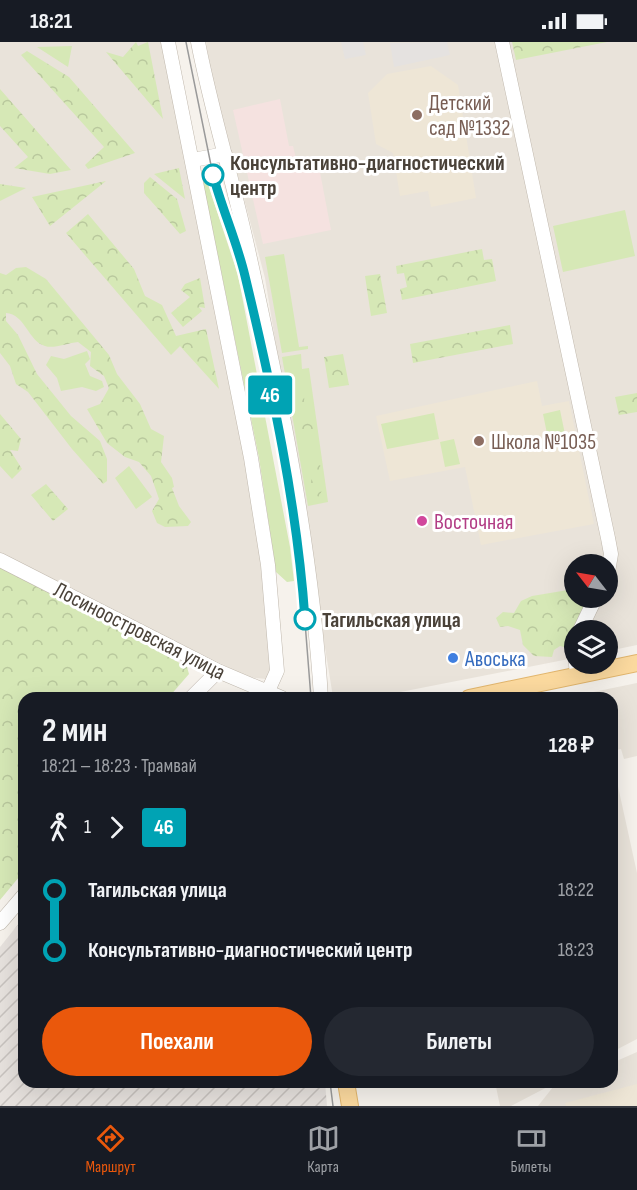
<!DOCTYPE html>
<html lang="ru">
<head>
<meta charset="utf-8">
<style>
  :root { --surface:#171b24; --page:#242831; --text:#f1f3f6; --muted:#9ea1a6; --line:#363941; --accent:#ea580c }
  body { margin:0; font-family:"Sofia Sans Condensed",sans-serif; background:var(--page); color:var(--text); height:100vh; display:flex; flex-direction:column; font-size:22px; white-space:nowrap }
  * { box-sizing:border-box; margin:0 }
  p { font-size:20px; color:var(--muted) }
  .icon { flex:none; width:33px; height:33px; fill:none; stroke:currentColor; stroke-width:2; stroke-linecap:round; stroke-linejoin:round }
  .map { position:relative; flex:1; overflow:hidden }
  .sheet { position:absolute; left:18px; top:650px; width:600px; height:396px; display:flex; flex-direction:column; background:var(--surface); border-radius:18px; box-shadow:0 6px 24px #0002 }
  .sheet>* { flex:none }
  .badge { padding:0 12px; border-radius:4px; font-size:21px; line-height:39px }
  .needle { width:39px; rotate:301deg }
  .controls { position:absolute; left:564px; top:512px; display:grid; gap:12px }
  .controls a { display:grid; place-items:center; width:54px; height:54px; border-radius:50%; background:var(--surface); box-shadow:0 6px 24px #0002; font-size:30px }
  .map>.badge { position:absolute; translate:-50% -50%; box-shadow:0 0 0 3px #fff }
  .legs { display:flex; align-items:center; gap:9px; height:66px; padding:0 24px; font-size:20px }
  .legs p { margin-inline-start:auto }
  .overview { display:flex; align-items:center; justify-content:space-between; height:102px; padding:0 24px }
  h1 { font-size:33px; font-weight:700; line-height:45px }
  .primary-button { display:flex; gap:12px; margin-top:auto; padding:12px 24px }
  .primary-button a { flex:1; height:69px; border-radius:36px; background:var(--accent); color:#fff; font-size:24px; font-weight:700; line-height:69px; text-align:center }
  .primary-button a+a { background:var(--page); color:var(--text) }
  ul { padding:0 24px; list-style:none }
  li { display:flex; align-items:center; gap:21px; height:60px; font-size:22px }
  li i { display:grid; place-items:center; width:9px; height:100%; margin:0 8px; background:currentColor }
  li i::after { content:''; width:15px; height:15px; margin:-8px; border:4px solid; border-radius:50%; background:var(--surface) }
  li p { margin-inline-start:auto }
  li:first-child i { background:linear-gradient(#0000 50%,currentColor 0) }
  li:last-child i { background:linear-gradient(currentColor 50%,#0000 0) }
  .status { display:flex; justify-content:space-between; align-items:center; height:42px; padding:0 30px; background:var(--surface); direction:ltr }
  .status svg { height:16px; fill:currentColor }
  .tab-bar { display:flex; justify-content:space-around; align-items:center; height:84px; border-top:2px solid var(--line); background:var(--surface); font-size:16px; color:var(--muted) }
  .tab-bar a { display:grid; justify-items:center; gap:3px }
  .tab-bar .active { color:var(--accent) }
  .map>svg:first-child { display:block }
</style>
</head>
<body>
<div class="status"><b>18:21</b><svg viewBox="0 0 49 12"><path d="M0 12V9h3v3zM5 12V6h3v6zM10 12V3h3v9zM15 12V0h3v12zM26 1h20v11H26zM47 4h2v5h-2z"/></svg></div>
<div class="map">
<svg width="637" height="1064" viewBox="0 0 637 1064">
  <defs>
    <pattern id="industrial-furrows" width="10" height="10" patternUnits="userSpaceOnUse" patternTransform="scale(1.5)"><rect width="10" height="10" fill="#e6e1dd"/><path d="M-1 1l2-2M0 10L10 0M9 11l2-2" fill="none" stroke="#c7c2be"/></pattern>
    <pattern id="forest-crowns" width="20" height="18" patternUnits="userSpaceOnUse" patternTransform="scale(1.5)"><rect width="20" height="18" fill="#d6e8b6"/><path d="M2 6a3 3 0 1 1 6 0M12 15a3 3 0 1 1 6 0" fill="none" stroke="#b9c89d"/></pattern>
  </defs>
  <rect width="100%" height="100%" fill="#f6f2ec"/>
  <!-- residential -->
  <path fill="#e9e3da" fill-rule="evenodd" d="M0 0H166L254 457 271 626 266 637 248 635 0 513Z
    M206 0H637V603L608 609V588H574V616L375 655H333L265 236 212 36ZM574 522H608V555H574Z
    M637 641V714L624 717 621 707 612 709V656L569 655Z
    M612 717 637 831V997L612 1010Z
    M637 1010V1064H538L553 1045 567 1040H612V1021Z
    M495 1040H557L511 1064H500Z"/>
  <!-- industrial -->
  <path fill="url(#industrial-furrows)" d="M24 875V1040H325L327 1064H0V905Z"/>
  <!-- education -->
  <path fill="#eee6d6" d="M431 24 458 43 476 156 431 165 428 149 400 154 393 111 376 102 368 51 387 32Z
    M537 339 542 364 569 359 594 482 481 503 465 425 390 439 376 374Z
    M637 1042V1064H566L565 1061Z"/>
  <!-- medical -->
  <path fill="#f5e2e0" d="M280 57 289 104H293L298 125H319L331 188 263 202 233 68Z"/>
  <!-- green -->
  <path fill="#d6e8b6" d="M72 4 68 25 37 5Z
    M204 130 238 233 290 505 294 539 287 540 276 530 259 416 201 131Z
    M625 168 635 214 563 230 553 184Z
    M284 212 299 305 308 304V307L282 311 265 215Z
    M87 309 90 317 85 322 90 334 102 339 104 345 96 349 82 345 61 349 57 336 46 323 51 314 64 317Z
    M301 312 302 327 309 326 328 460 308 464 282 315Z
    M560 368 567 402 550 406 543 372Z
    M434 371 439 397 387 407 381 382Z
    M454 397 460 422 445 425 440 400Z
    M129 424 152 455 136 467 115 436Z"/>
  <!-- forest -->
  <path fill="url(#forest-crowns)" d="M136 0 138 4 148 0 163 77 106 10 123 15Z
    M512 0H607L516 18Z
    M27 9 69 35 135 111 88 127 85 123 104 105 21 13Z
    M0 47 71 128 50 132 14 126 28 115 0 84Z
    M179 126 185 157 154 132Z
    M150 135 177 157 186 189 180 192 144 151V141Z
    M106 139 50 184 32 155Z
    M0 142 26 146 0 159Z
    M88 172 134 227 145 254 162 263 176 294 206 287 219 347 180 304 171 313 66 191Z
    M482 207 484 218 492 217 496 239 402 258 400 247 407 245 404 231 397 232 396 224Z
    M26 225 46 237 109 313 117 332 140 362 151 387 164 394 161 420 172 436 174 445 172 446 179 464 191 480 188 484 165 485 157 481 152 469 159 457 151 434 139 420 125 415 107 401 87 367 100 362 109 346 104 334 90 324 91 310 78 300C68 301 53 307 45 304 28 299 25 272 6 271V279L18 293 37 332 71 374 100 399 107 417V439L103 442 72 407 28 350 16 342 10 324 0 311V231L6 233 16 226Z
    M380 232 387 271 371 274 365 234Z
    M200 236 205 266 199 265 202 269 183 285 171 271 190 255 181 248 185 242Z
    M510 283 513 302 413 321 410 302Z
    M343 312 349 343 329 346 324 315Z
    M637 351V370L619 373 615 355Z
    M304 353 305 368 316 381 311 402H304L299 384 302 371 297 366 296 355Z
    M0 372 21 397 18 409 10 408 22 427 12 437 0 424Z
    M313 421 320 422 323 446 319 455 310 451Z
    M46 442 68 467 53 479 31 453Z
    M0 523 187 625 189 632 169 655 24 656V829L0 858Z
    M574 547V555H592L574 588 571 607 560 604 554 608 552 615 534 614 523 603 520 588 508 584 500 585 496 576 503 570 514 571 521 559 532 554Z"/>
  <!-- parking -->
  <path fill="#e5e2e0" d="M341 0H363L366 13 345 17Z
    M447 0 450 13 394 25 390 1Z"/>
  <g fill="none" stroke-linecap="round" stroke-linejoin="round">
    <!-- minor casing -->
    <g stroke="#c1b9ae" stroke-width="15">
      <path id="minor" d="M168 0 251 416 268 523 277 629 268 649
        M198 0C212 72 234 141 249 212 281 358 312 506 321 656
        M502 0 608 496 611 512 608 530
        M193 118 225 112
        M0 518 218 629 282 656
        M580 588 596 555
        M574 602 577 633
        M191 656 218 629
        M0 881 24 853"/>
    </g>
    <!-- major casing -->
    <g stroke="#e2b66d" stroke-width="18">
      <path id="major" d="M469 656 637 621
        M346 1040 350 1064"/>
    </g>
    <!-- minor -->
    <use href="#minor" stroke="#fff" stroke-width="14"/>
    <!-- major -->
    <use href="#major" stroke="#fcda9f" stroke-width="16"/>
    <!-- tram -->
    <path stroke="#9a9a9a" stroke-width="1.5" d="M186 0 213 133 244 231 288 441 300 517 311 656
      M330 1040 333 1064"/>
  </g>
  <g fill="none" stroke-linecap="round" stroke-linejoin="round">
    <!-- line-1 casing -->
    <g stroke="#fff" stroke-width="14">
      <path id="line-1" d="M213 133C222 167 237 200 245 234 272 346 297 462 305 577"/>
    </g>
    <!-- line-1 -->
    <use href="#line-1" stroke="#00a3b4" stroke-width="9"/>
  </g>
  <!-- markers -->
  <g fill="#8d6e63" stroke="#fff" stroke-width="2">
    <circle cx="417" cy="73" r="6"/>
    <circle cx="479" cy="399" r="6"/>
  </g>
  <g fill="#fff" stroke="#00a3b4" stroke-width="3">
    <circle cx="213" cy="133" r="10"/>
    <circle cx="305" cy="577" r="10"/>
  </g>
  <circle fill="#d1479c" stroke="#fff" stroke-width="2" cx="422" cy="479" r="6"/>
  <circle fill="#3f7fe0" stroke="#fff" stroke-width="2" cx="453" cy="616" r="6"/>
  <g text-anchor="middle" stroke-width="6" stroke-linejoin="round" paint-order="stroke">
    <!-- education labels -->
    <g font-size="22" fill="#785e54" stroke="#fff" text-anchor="start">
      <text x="429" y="68">Детский<tspan x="429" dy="25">сад №1332</tspan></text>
      <text x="491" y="407">Школа №1035</text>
    </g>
    <!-- stop labels -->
    <g font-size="22" font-weight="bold" fill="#4a4239" stroke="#fff" text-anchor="start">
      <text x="230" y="128">Консультативно-диагностический<tspan x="230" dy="25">центр</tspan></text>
      <text x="322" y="585">Тагильская улица</text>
    </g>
    <!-- hotel labels -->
    <g font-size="22" fill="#b23c85" stroke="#fff" text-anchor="start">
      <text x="434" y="487">Восточная</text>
    </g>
    <!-- street labels -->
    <g font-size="22" fill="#4a4239" stroke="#fff">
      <text transform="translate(140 588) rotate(27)" y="8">Лосиноостровская улица</text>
    </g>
    <!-- shop labels -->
    <g font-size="22" fill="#366cbe" stroke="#fff" text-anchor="start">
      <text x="465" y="624">Авоська</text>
    </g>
  </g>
</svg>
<div class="controls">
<a><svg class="needle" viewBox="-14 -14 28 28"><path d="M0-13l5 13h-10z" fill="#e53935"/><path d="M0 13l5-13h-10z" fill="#9ea1a6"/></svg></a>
<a><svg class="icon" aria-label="layers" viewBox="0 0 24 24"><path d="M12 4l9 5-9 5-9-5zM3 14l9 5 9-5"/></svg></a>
</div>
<b class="badge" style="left:270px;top:353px;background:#00a3b4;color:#fff">46</b>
<section class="sheet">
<div class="overview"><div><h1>2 мин</h1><p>18:21 – 18:23 · Трамвай</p></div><b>128 ₽</b></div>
<div class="legs"><svg class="icon" aria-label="walk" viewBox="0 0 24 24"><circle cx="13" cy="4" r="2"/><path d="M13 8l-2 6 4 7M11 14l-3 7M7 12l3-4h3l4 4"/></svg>1<svg class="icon" aria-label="forward" viewBox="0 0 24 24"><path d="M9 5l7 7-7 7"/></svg><b class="badge" style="background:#00a3b4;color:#fff">46</b></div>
<ul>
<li><i style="color:#00a3b4"></i><b>Тагильская улица</b><p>18:22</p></li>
<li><i style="color:#00a3b4"></i><b>Консультативно-диагностический центр</b><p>18:23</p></li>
</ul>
<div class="primary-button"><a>Поехали</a><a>Билеты</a></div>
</section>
</div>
<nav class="tab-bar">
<a class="active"><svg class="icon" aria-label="directions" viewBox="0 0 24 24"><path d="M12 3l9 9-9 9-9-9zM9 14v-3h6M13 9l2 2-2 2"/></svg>Маршрут</a>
<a><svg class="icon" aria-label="map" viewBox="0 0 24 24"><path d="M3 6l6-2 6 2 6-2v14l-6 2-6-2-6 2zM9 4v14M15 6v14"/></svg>Карта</a>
<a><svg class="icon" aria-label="tickets" viewBox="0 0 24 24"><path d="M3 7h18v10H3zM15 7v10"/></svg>Билеты</a>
</nav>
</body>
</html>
